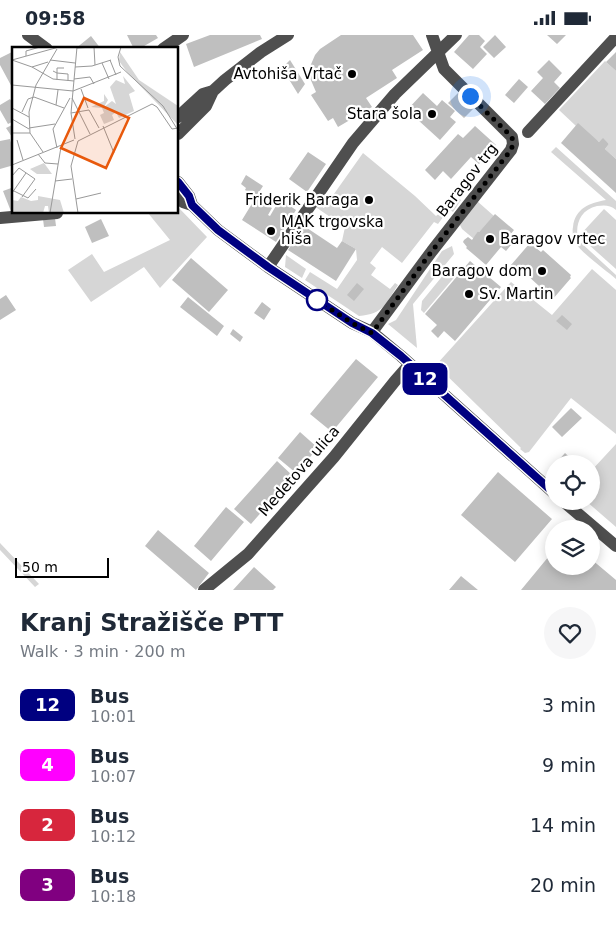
<!DOCTYPE html>
<html lang="en">
<head>
<meta charset="utf-8">
<style>
  :root { --surface:#fff; --page:#f6f6f7; --text:#1f2937; --muted:#747a83 }
  body { margin:0; font-family:"DejaVu Sans",sans-serif; background:var(--page); color:var(--text); height:100vh; display:flex; flex-direction:column; font-size:19px; white-space:nowrap }
  * { box-sizing:border-box; margin:0 }
  p { font-size:16px; color:var(--muted) }
  .icon { flex:none; width:28px; height:28px; fill:none; stroke:currentColor; stroke-width:2; stroke-linecap:round; stroke-linejoin:round }
  .map { position:relative; height:555px; overflow:hidden }
  .side { display:flex; flex-direction:column; background:var(--surface); flex:1 }
  .side>* { flex:none }
  .badge { padding:0 10px; border-radius:8px; font-size:18px; line-height:32px }
  .fabs { position:absolute; left:545px; top:420px; display:grid; gap:10px }
  .fabs a { display:grid; place-items:center; width:55px; height:55px; border-radius:50%; background:var(--surface); box-shadow:0 2px 12px #0003; font-size:25px }
  .scale { position:absolute; left:15px; bottom:12px; width:94px; box-sizing:border-box; padding-left:5px; border:2px solid #000; border-top:0; font-size:14px; line-height:18px; white-space:nowrap; color:#000; -webkit-text-stroke:4px #fff; paint-order:stroke }
  .you { position:absolute; width:25px; height:25px; margin:-12px; border:4px solid #fff; border-radius:50%; background:#1a73e8; box-shadow:0 0 0 8px #1a73e833 }
  .map>.badge { position:absolute; translate:-50% -50%; box-shadow:0 0 0 2px #fff }
  .round { display:grid; place-items:center; flex:none; width:52px; height:52px; border-radius:26px; background:var(--page) }
  .head { display:flex; align-items:center; justify-content:space-between; height:85px; padding:0 20px }
  h1 { font-size:24px; font-weight:600; line-height:38px }
  ul { padding:0; list-style:none }
  li { display:flex; align-items:center; gap:15px; height:60px; padding:0 20px }
  li div { flex:1 }
  li b { display:block; font-size:19px }
  li em { font-style:normal }
  li .badge { min-width:55px; font-weight:700; text-align:center }
  .status { display:flex; justify-content:space-between; align-items:center; height:35px; padding:0 25px; background:var(--surface); direction:ltr }
  .status svg { height:14px; fill:currentColor }
  .map>svg:first-child { display:block }
</style>
</head>
<body>
<div class="status"><b>09:58</b><svg viewBox="0 0 49 12"><path d="M0 12V9h3v3zM5 12V6h3v6zM10 12V3h3v9zM15 12V0h3v12zM26 1h20v11H26zM47 4h2v5h-2z"/></svg></div>
<div class="map">
<svg width="616" height="555" viewBox="0 0 616 555">
  <rect width="100%" height="100%" fill="#fff"/>
  <!-- green -->
  <path fill="#d6d6d6" d="M605 26 616 36V124L605 114 609 109 603 104 599 107 576 91 559 75Z
    M556 112 616 166V175C610 170 605 170 597 171 580 175 575 189 578 205L616 240V244C607 236 580 217 575 207 573 203 572 196 573 192 575 173 590 168 606 165L551 117Z
    M363 118 415 161 436 181 458 163 461 165 453 177 449 174 438 189 434 187 402 228 382 212 370 228 376 233 371 240 390 254 395 248 398 250C385 269 384 279 359 281L305 245 310 237 337 254 357 225 356 214 342 206 345 192 314 171 317 168 324 173Z
    M477 166 494 181 479 197 478 196 474 204 462 194 460 190Z
    M178 172 207 202 160 253 144 232 91 267 68 235 92 219 104 237 170 205 148 178H178Z
    M604 174 616 185V234L579 201Z
    M452 211 454 219 413 269 417 313 388 289 396 285 442 216Z
    M286 220 306 234 302 243 285 232Z
    M449 233 457 239 424 278 421 275 422 266Z
    M592 234 616 255V399L571 363 529 417 525 418 520 414 521 413 436 330 511 247 552 280Z
    M616 409V492L586 466H591V436Z
    M0 508 39 549 35 552 0 515Z"/>
  <!-- building -->
  <path fill="#bfbfbf" d="M127 0H156L158 3 139 14H134Z
    M210 0H260L262 4 194 32 186 9Z
    M341 0H413L423 15 392 35 397 43 366 63 372 72 338 92 333 83 328 86 311 60 316 57 310 43 309 34 315 20 320 14Z
    M469 0H479L485 6 480 12 487 19 473 34 454 17Z
    M495 0 506 12 494 23 483 12Z
    M547 0H566L557 9Z
    M91 1 101 14H75Z
    M14 16V56L0 30V23Z
    M616 17V36L606 27Z
    M290 25 305 49 298 59 282 33Z
    M549 25 562 38 554 47 560 53 545 69 531 56 543 43 537 37Z
    M519 44 528 52 514 68 505 60Z
    M423 58 437 71 442 65 455 76 450 82 456 87 440 105 407 75Z
    M458 58 474 73 464 83 448 68Z
    M10 64 14 70V86L8 89 0 75V70Z
    M578 88 599 107 603 103 609 109 605 114 616 124V158L561 108Z
    M14 89V105L6 93Z
    M475 91 496 110 479 129 471 122 451 144 443 136 435 145 425 135 458 99 463 103Z
    M10 104 14 119V130L0 134V106Z
    M308 117 326 129 307 157 289 144Z
    M246 140 263 151 256 162 245 155 246 153 241 149Z
    M14 152V178L12 179 3 156Z
    M256 162 272 173 268 180 270 181 280 164 296 175 276 207 242 185Z
    M495 179 514 195 506 205 511 210 506 216 501 212 486 230 466 213 467 212 463 207 464 205 468 202 472 205 478 196 479 197Z
    M55 183 56 191 44 192 43 184Z
    M101 184 109 201 92 208 85 192Z
    M304 191 337 213 342 206 356 214 336 246 288 215Z
    M530 208 541 217 543 215 571 240 570 242 571 243 552 265 538 253 539 251 527 240 525 242 511 230Z
    M191 223 228 255 209 277 172 245Z
    M470 226 501 252 455 306 444 296 438 303 431 296 437 290 425 279Z
    M357 248 364 254 354 266 347 260Z
    M6 260 16 275 0 285V264Z
    M188 262 224 291 217 301 180 272Z
    M262 267 271 274 264 285 254 278Z
    M562 280 572 289 567 295 556 286Z
    M233 294 243 302 240 307 230 299Z
    M356 324 378 342 332 397 310 379Z
    M571 373 582 383 562 402 552 392Z
    M300 397 318 413 296 438 278 423Z
    M565 418 577 429H555Z
    M277 426 293 441 251 489 234 474Z
    M498 437 552 484 515 527 461 480Z
    M226 472 244 487 211 526 194 511Z
    M158 495 209 538 196 555 145 511Z
    M554 515V531H591V524L616 545V555H521Z
    M254 532 276 552 273 555H233Z
    M461 541 478 555H449Z"/>
  <g fill="none" stroke-linecap="round" stroke-linejoin="round">
    <!-- minor -->
    <path stroke="#4f4f4f" stroke-width="12" d="M28 0 47 14
      M163 14 183 0
      M178 82 203 59 213 56
      M528 97 616 2
      M178 99 206 71 213 56 225 45 261 17 288 0
      M178 147 189 161 192 170
      M178 162 183 167 192 170 218 195 268 232 352 288 372 297 401 321 554 458
      M0 183 57 178
      M268 232 353 108 395 59 456 0
      M372 297 432 216 511 115 513 109 512 102 444 34 432 0
      M563 466 616 511
      M204 555 248 519 334 422 395 346 410 329"/>
  </g>
  <g fill="none" stroke-linecap="round" stroke-linejoin="round">
    <!-- line casing -->
    <g stroke="#fff" stroke-width="11">
      <path id="line" d="M178 147 189 161 192 170 218 195 268 232 352 288 372 298 401 321 554 458"/>
    </g>
    <!-- line -->
    <use href="#line" stroke="#000080" stroke-width="8"/>
    <!-- walk -->
    <path stroke="#000" stroke-width="5" stroke-dasharray="0 9" d="M317 265 352 288 372 298 432 216 511 115 513 109 512 102 470 61"/>
  </g>
  <!-- markers -->
  <g fill="#000" stroke="#fff" stroke-width="2">
    <circle cx="352" cy="39" r="5"/>
    <circle cx="432" cy="79" r="5"/>
    <circle cx="369" cy="165" r="5"/>
    <circle cx="271" cy="196" r="5"/>
    <circle cx="490" cy="204" r="5"/>
    <circle cx="542" cy="236" r="5"/>
    <circle cx="469" cy="259" r="5"/>
  </g>
  <circle fill="#fff" stroke="#000080" stroke-width="2.5" cx="317" cy="265" r="10"/>
  <g text-anchor="middle" stroke-width="4.5" stroke-linejoin="round" paint-order="stroke">
    <!-- poi labels -->
    <g font-size="15" fill="#000" stroke="#fff" text-anchor="end">
      <text x="342" y="44">Avtohiša Vrtač</text>
      <text x="422" y="84">Stara šola</text>
      <text x="359" y="170">Friderik Baraga</text>
      <text x="281" y="192" text-anchor="start">MAK trgovska<tspan x="281" dy="17">hiša</tspan></text>
      <text x="500" y="209" text-anchor="start">Baragov vrtec</text>
      <text x="532" y="241">Baragov dom</text>
      <text x="479" y="264" text-anchor="start">Sv. Martin</text>
    </g>
    <!-- street labels -->
    <g font-size="15" fill="#000" stroke="#fff">
      <text transform="translate(467 145) rotate(-52)" y="5">Baragov trg</text>
      <text transform="translate(299 436) rotate(-49)" y="5">Medetova ulica</text>
    </g>
  </g>
  <!-- overview -->
  <g transform="translate(12 12)">
    <rect width="166" height="166" fill="#fff"/>
    <path d="M108 5 127 33 166 59V78L115 25 107 14ZM111 29 123 44 117 47 122 64 107 71 104 65 100 68 102 73 92 77 88 68 92 66 90 61 79 60 92 54V47L96 53 92 60 100 54 104 57 98 40 104 33 113 37ZM32 116 40 127H25L18 122ZM26 149 48 153 52 166H37L36 159H33L31 166H0V153L6 154 9 150 19 154 26 153Z" fill="#d6d6d6"/>
    <path fill="none" stroke="#999" stroke-width="1" d="M82 0 83 18M109 0 106 10 108 19 151 59 167 85M65 1 81 0M14 9V4L28 0M0 13 20 20 41 32 62 34M0 13 47 0M38 13 63 16M98 13 104 28M90 16 97 32M20 20 36 15M63 20 80 19 99 13M41 24 45 26V21H52M62 32 78 30 82 37M45 33V26L56 27V34M0 38 61 44M69 42 76 61M61 44 109 25M60 51 78 87M44 58 46 43M0 61 17 70M10 65 16 52 22 50 52 61M59 66 77 63 87 81M0 72 17 82M91 79 102 106M17 81 43 77M0 86H18M63 92 59 66 65 0M5 93 11 113M66 94 140 57 145 60 160 82 166 81M45 101 41 82 58 51M31 105 18 86 17 65 24 38 45 2M26 107 33 116 46 117M0 118 62 93M0 129 7 121 23 132 10 150M43 134 60 132M0 143 16 151 24 142M0 146 14 126M64 152 89 146M38 166 49 100M66 166 59 119 66 94"/>
    <path fill="#e8590c" fill-opacity="0.15" stroke="#e8590c" stroke-width="2.5" d="M72 51 117 71 94 121 49 101Z"/>
    <rect width="166" height="166" fill="none" stroke="#000" stroke-width="2.5"/>
  </g>
</svg>
<div class="fabs">
<a><svg class="icon" aria-label="locate" viewBox="0 0 24 24"><circle cx="12" cy="12" r="6"/><path d="M12 2v4M12 18v4M2 12h4M18 12h4"/></svg></a>
<a><svg class="icon" aria-label="layers" viewBox="0 0 24 24"><path d="M12 4l9 5-9 5-9-5zM3 14l9 5 9-5"/></svg></a>
</div>
<div class="scale">50 m</div>
<div class="you" style="left:470px;top:61px"></div>
<b class="badge" style="left:425px;top:344px;background:#000080;color:#fff">12</b>
</div>
<section class="side">
<div class="head"><div><h1>Kranj Stražišče PTT</h1><p>Walk · 3 min · 200 m</p></div><a class="round"><svg class="icon" aria-label="heart" viewBox="0 0 24 24"><path d="M12 20l-8-8c-3-5 5-10 8-4 3-6 11-1 8 4z"/></svg></a></div>
<ul>
<li><span class="badge" style="background:#000080;color:#fff">12</span><div><b>Bus</b><p>10:01</p></div><em>3 min</em></li>
<li><span class="badge" style="background:#f0f;color:#fff">4</span><div><b>Bus</b><p>10:07</p></div><em>9 min</em></li>
<li><span class="badge" style="background:#d7263d;color:#fff">2</span><div><b>Bus</b><p>10:12</p></div><em>14 min</em></li>
<li><span class="badge" style="background:#800080;color:#fff">3</span><div><b>Bus</b><p>10:18</p></div><em>20 min</em></li>
</ul>
</section>
</body>
</html>
